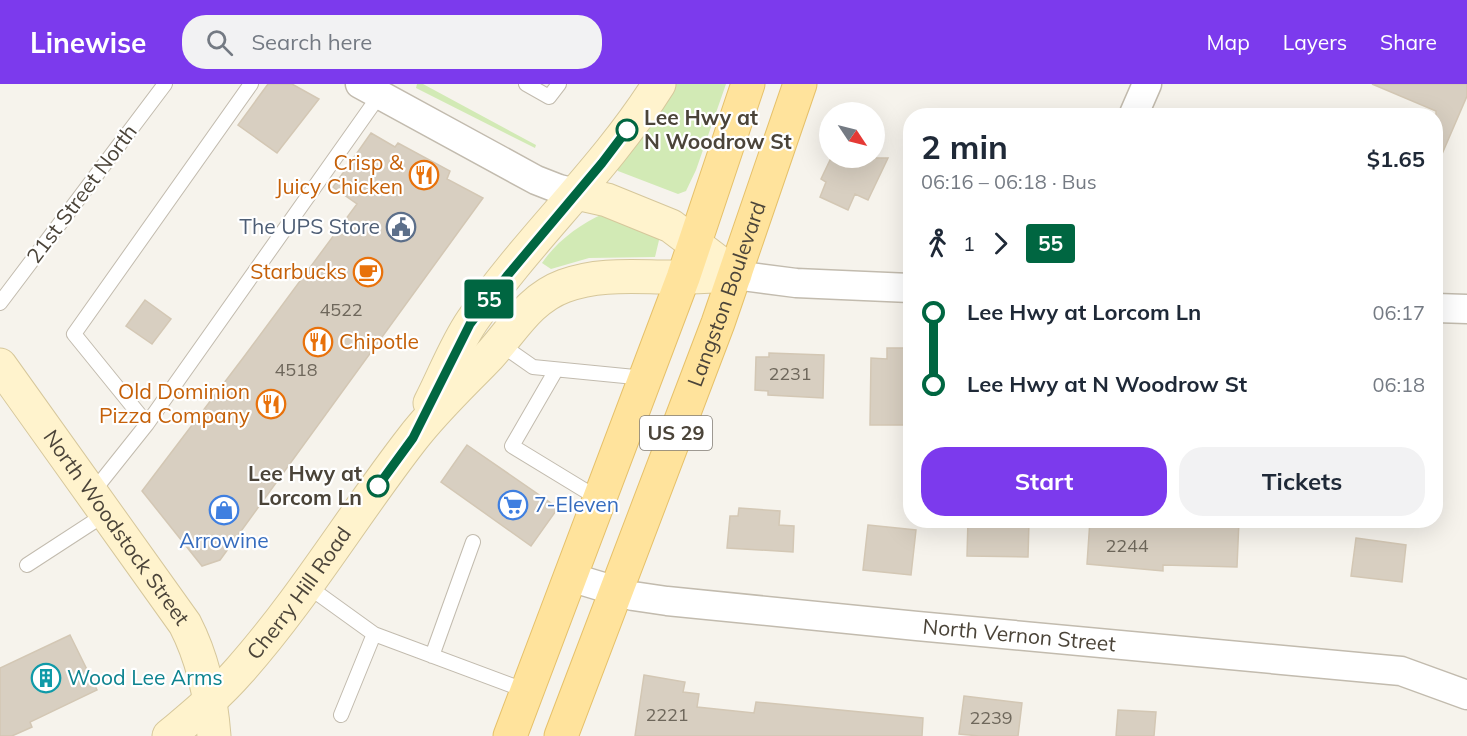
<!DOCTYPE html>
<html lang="en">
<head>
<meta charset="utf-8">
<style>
  :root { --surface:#fff; --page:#f2f2f3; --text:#1f2937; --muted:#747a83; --accent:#7c3aed }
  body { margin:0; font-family:Mulish,sans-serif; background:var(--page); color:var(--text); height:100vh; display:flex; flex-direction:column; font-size:22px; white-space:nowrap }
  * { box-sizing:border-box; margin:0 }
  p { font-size:20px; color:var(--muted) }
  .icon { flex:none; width:33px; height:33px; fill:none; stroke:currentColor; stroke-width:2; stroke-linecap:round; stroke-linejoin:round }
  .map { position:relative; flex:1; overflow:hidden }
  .sheet { position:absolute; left:903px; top:24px; width:540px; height:420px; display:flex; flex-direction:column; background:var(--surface); border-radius:24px; box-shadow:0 6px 24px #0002 }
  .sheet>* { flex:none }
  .badge { padding:0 12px; border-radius:4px; font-size:21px; line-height:39px }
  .needle { width:39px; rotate:125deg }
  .tools { position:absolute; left:819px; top:18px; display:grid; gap:12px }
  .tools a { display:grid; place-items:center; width:66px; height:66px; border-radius:50%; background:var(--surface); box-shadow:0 6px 24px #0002; font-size:30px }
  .map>.badge { position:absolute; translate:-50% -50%; box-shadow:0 0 0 3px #fff }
  .legs { display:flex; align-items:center; gap:9px; height:66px; padding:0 18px; font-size:20px }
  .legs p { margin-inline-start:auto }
  .head { display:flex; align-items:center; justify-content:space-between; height:102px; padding:0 18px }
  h1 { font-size:33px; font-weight:700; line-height:45px }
  .cta { display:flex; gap:12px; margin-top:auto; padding:12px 18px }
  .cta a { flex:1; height:69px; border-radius:24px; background:var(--accent); color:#fff; font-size:24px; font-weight:700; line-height:69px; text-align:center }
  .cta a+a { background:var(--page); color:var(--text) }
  ul { padding:0 18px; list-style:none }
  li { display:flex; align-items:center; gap:21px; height:72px; font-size:22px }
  li i { display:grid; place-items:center; width:9px; height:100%; margin:0 8px; background:currentColor }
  li i::after { content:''; width:15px; height:15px; margin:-8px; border:4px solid; border-radius:50%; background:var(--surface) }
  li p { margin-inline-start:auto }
  li:first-child i { background:linear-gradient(#0000 50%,currentColor 0) }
  li:last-child i { background:linear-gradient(currentColor 50%,#0000 0) }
  header { display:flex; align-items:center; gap:36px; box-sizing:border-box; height:84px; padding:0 30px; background:var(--accent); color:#fff }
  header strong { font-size:28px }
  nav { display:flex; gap:33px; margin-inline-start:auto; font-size:21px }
  .search { width:420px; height:54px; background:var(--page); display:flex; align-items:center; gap:15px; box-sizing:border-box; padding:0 21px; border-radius:24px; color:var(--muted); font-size:22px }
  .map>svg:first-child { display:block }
</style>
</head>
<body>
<header>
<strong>Linewise</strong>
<div class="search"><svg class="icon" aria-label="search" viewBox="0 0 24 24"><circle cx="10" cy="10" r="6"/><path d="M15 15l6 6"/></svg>Search here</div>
<nav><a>Map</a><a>Layers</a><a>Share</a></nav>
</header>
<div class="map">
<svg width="1467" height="652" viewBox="0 0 1467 652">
  <rect width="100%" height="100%" fill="#f6f3ec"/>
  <!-- green -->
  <path fill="#d2eab5" d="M417 0H423L536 61 535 64 416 4Z
    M669 0H726L696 86 686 107 678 110 618 87 614 80Z
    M603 130 660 152 655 173 589 174 551 185 542 179C556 158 580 140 603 130Z"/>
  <!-- building -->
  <path fill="#d8cfc1" stroke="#d3c7b4" stroke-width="1.5" d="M268 0H292L319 15 277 69 238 41Z
    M1372 0H1467V12L1436 84V27Z
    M371 49 395 63 398 59 450 87 447 95 483 114 220 476 202 482 142 407 243 274 357 120 333 103Z
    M831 74H888L868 116 855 110 848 126 820 113 826 98 821 95Z
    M145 216 171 235 152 260 126 242Z
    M887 264H910V341H870L871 274 887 275Z
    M769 269 824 271 823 314 768 311V307L755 306 756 273H769Z
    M467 361 558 424 531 462 441 398Z
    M739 424 780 427 779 441 794 442 793 468 727 464 730 432H738Z
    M968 436 1029 437 1028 473 967 472Z
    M1090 436H1239L1237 483 1163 481V487L1087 480Z
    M868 441 916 446 911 491 863 486Z
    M1356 454 1406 461 1402 498 1351 492Z
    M70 551 97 606 30 638 32 643 12 652H0V584Z
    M644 591 685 598 683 608 699 610 697 623 754 629 756 618 923 634 922 652H635Z
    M964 612 1022 619 1018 652H979L959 650Z
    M1118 626 1156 628 1154 652H1116Z"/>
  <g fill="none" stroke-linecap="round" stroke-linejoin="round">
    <!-- lane casing -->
    <g stroke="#c2bbae" stroke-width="16">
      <path id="lane" d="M251 0 74 250 147 340 381 9
        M526 0 549 13 559 0
        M0 219 165 0
        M500 260 533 283 645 294
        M556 286 512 362 599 415
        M92 409 147 340
        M27 481 107 429
        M306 501 374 550 527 607
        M432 572 473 458
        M341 631 374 550"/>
    </g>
    <!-- street casing -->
    <g stroke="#c2bbae" stroke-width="31">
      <g id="street">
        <path d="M360 0 536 96 559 105 576 109"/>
        <path d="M1133 32 1147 0"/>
        <path d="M735 191 796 199 910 204"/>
        <path d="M1436 224 1467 225"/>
        <path id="s1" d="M570 493 633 512 667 517 917 542 1401 587 1467 611"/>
      </g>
    </g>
    <!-- secondary casing -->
    <g stroke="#d6c79b" stroke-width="35">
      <g id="secondary">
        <path d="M576 109 607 116 671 142 717 177"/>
        <path id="s2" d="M0 281 185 540C203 575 211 612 214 652"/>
        <path d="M430 319C444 292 455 262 472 237 529 154 605 86 659 0"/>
        <path id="s3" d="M169 652C194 631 218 611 239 587 303 515 353 431 412 355 435 325 463 299 489 272 513 246 529 215 564 202 599 189 635 193 671 193 693 194 714 192 735 191"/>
      </g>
    </g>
    <!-- primary casing -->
    <g stroke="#e6c16a" stroke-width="35">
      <g id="primary">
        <path d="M510 652 683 194 748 0"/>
        <path id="s4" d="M561 652 718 239 800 0"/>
      </g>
    </g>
    <!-- lane -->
    <use href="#lane" stroke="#fff" stroke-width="14"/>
    <!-- street -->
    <use href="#street" stroke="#fff" stroke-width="28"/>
    <!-- secondary -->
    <use href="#secondary" stroke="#fff3cd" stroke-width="33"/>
    <!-- primary -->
    <use href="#primary" stroke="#ffe39c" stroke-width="33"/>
  </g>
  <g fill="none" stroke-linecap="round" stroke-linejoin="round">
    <!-- line-1 casing -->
    <g stroke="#fff" stroke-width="14">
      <path id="line-1" d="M378 402 413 354 470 240 507 192 602 79 627 46"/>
    </g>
    <!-- line-1 -->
    <use href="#line-1" stroke="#006641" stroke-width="9"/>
  </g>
  <!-- icons -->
  <defs>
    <g id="restaurant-ring" transform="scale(1.5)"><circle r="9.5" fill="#fff" stroke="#e8710a" stroke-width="1.5"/><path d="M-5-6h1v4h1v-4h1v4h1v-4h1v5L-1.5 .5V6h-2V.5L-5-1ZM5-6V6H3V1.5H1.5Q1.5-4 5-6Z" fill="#e8710a"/></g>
    <g id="civic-ring" transform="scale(1.5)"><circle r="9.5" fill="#fff" stroke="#5c6f8a" stroke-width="1.5"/><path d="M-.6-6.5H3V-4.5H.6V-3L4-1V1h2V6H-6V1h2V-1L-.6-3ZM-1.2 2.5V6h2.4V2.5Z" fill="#5c6f8a"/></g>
    <g id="cafe-ring" transform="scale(1.5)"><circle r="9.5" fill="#fff" stroke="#e8710a" stroke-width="1.5"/><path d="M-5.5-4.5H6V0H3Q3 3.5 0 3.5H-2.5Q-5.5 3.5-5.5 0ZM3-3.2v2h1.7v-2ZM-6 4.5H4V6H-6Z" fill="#e8710a"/></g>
    <g id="supermarket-ring" transform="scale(1.5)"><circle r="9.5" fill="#fff" stroke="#3f7fe0" stroke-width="1.5"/><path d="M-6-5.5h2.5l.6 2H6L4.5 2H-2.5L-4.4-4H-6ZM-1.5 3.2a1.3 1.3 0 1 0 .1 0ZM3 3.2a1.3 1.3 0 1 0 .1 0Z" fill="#3f7fe0"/></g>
    <g id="shop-ring" transform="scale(1.5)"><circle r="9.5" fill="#fff" stroke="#3f7fe0" stroke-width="1.5"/><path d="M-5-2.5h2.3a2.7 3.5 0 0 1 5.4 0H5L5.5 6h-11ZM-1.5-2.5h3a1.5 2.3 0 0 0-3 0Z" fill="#3f7fe0"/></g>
    <g id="building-ring" transform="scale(1.5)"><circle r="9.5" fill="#fff" stroke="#0f9aa8" stroke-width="1.5"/><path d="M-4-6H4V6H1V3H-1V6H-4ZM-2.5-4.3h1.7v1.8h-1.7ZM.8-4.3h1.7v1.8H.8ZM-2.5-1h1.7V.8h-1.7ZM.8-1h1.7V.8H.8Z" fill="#0f9aa8"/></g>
  </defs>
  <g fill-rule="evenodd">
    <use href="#restaurant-ring" x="424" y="91"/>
    <use href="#civic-ring" x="401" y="143"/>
    <use href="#cafe-ring" x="368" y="188"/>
    <use href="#restaurant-ring" x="318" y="258"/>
    <use href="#restaurant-ring" x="271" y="320"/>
    <use href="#supermarket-ring" x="513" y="421"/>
    <use href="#shop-ring" x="224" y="426"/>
    <use href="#building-ring" x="46" y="594"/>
  </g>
  <!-- markers -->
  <g fill="#fff" stroke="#006641" stroke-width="3">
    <circle cx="627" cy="46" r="10"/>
    <circle cx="378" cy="402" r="10"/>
  </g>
  <g text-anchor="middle" stroke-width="4.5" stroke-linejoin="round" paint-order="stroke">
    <!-- number labels -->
    <g font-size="18" fill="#6e675b">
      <text x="341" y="232">4522</text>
      <text x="296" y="292">4518</text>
      <text x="790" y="296">2231</text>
      <text x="1127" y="468">2244</text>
      <text x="667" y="637">2221</text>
      <text x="991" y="640">2239</text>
    </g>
    <!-- shield labels -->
    <rect fill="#fff" stroke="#817c74" stroke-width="1.5" x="640" y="332" width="72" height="34" rx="4.5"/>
    <g font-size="20" font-weight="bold" fill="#4b4439">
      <text x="676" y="356">US 29</text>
    </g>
    <!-- stop labels -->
    <g font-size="21" font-weight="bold" fill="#4b4439" stroke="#fff" text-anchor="start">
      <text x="644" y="41">Lee Hwy at<tspan x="644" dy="24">N Woodrow St</tspan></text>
      <text x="362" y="397" text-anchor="end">Lee Hwy at<tspan x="362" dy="24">Lorcom Ln</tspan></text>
    </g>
    <!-- food labels -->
    <g font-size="21" fill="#c56008" stroke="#fff" text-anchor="end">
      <text x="403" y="86">Crisp &amp;<tspan x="403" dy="24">Juicy Chicken</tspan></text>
      <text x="347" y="195">Starbucks</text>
      <text x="339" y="265" text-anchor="start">Chipotle</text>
      <text x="250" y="315">Old Dominion<tspan x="250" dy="24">Pizza Company</tspan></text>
    </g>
    <!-- street labels -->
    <g font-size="21" fill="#4b4439" stroke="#fff">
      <text transform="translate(82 110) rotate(-53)" y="7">21st Street North</text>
      <text dy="7" stroke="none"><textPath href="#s4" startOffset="472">Langston Boulevard</textPath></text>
      <text dy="7" stroke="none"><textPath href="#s2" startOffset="200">North Woodstock Street</textPath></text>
      <text dy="7" stroke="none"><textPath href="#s3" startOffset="194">Cherry Hill Road</textPath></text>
      <text dy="7" stroke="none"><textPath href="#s1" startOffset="454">North Vernon Street</textPath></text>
    </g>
    <!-- service labels -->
    <g font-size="21" fill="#4e5e75" stroke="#fff" text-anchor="end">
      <text x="380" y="150">The UPS Store</text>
    </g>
    <!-- shop labels -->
    <g font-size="21" fill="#366cbe" stroke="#fff" text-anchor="start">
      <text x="534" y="428">7-Eleven</text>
      <text x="224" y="464" text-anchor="middle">Arrowine</text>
    </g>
    <!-- culture labels -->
    <g font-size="21" fill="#0d838f" stroke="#fff" text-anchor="start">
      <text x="67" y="601">Wood Lee Arms</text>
    </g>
  </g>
</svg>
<div class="tools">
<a><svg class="needle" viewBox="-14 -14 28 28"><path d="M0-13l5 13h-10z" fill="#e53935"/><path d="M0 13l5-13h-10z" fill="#747a83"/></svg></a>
</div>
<b class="badge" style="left:489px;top:215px;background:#006641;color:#fff">55</b>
<section class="sheet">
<div class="head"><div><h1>2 min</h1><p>06:16 – 06:18 · Bus</p></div><b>$1.65</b></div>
<div class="legs"><svg class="icon" aria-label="walk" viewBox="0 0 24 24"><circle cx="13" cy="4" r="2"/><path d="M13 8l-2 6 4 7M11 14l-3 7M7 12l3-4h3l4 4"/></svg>1<svg class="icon" aria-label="forward" viewBox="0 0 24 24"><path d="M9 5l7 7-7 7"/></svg><b class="badge" style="background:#006641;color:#fff">55</b></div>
<ul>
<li><i style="color:#006641"></i><b>Lee Hwy at Lorcom Ln</b><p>06:17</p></li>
<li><i style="color:#006641"></i><b>Lee Hwy at N Woodrow St</b><p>06:18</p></li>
</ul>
<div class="cta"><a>Start</a><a>Tickets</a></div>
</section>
</div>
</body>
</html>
